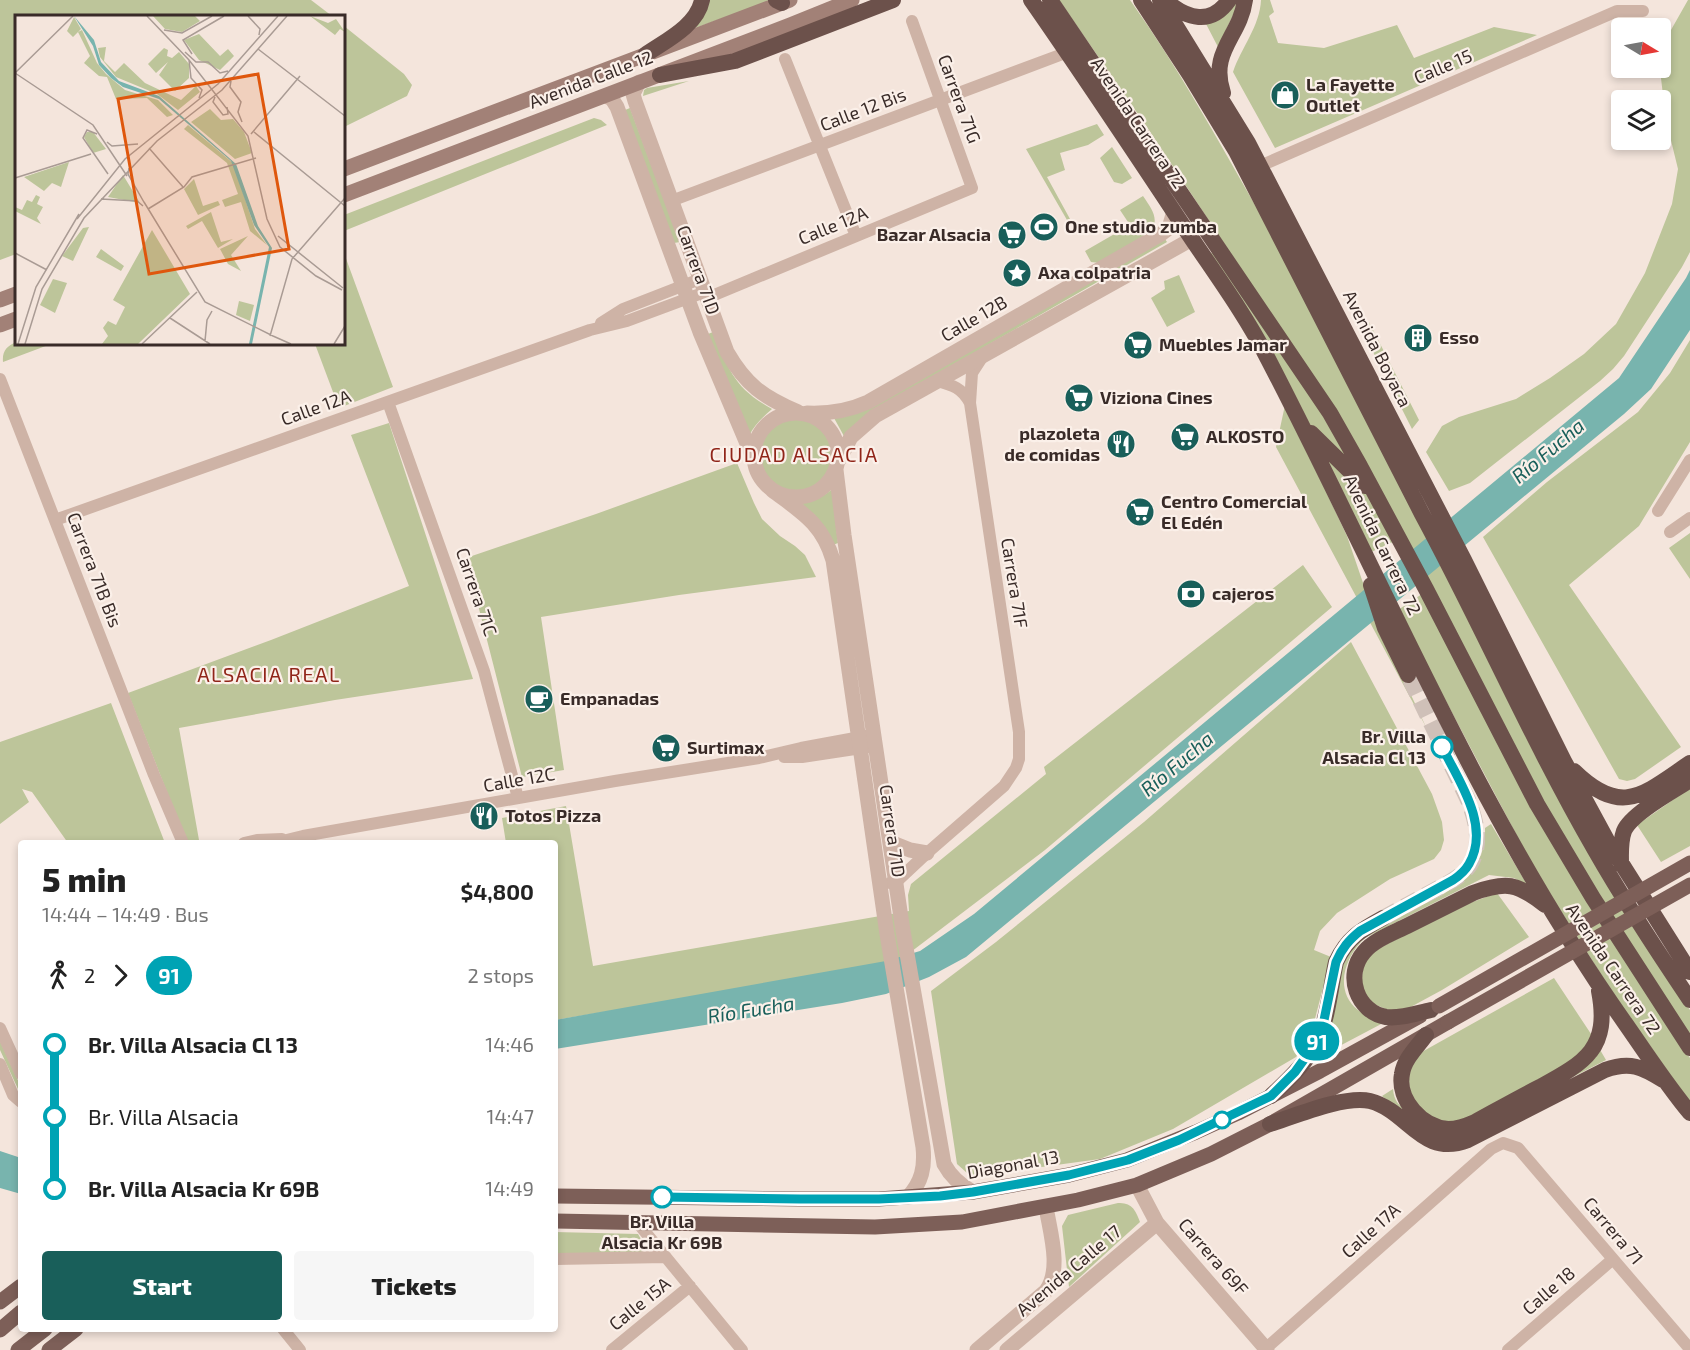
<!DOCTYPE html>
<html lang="en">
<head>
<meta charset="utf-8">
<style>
  :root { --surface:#fff; --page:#f6f6f6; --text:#222; --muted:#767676; --accent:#195f5a }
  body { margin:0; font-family:"Exo 2",sans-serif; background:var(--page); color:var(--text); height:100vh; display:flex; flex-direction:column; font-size:22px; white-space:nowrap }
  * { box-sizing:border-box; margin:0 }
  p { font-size:20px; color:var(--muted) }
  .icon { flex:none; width:33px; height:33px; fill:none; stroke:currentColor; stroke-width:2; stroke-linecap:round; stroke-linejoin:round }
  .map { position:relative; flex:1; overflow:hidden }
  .side { position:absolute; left:18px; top:840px; width:540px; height:492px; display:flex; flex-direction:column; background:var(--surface); border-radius:6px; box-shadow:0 3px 9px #0003 }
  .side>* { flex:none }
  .badge { padding:0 12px; border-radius:20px; font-size:21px; line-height:39px }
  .needle { width:39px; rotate:100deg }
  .buttons { position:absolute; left:1611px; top:18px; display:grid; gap:12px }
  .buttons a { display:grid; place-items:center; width:60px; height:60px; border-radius:6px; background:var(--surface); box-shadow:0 3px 9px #0003; font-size:30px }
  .map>.badge { position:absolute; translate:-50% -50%; box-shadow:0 0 0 3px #fff }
  .legs { display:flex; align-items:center; gap:9px; height:66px; padding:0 24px; font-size:20px }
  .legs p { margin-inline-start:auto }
  .head { display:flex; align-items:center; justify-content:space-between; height:102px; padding:0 24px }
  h1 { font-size:33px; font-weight:800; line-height:45px }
  .action { display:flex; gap:12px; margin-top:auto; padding:12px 24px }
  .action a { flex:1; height:69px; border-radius:6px; background:var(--accent); color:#fff; font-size:24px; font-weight:800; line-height:69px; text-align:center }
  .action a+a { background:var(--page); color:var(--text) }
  ul { padding:0 24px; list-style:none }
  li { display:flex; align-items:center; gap:21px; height:72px; font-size:22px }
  li i { display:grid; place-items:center; width:9px; height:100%; margin:0 8px; background:currentColor }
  li i::after { content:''; width:15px; height:15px; margin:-8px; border:4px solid; border-radius:50%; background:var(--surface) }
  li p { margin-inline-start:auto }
  li:first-child i { background:linear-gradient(#0000 50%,currentColor 0) }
  li:last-child i { background:linear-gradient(currentColor 50%,#0000 0) }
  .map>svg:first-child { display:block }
</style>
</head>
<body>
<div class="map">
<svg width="1690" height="1350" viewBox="0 0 1690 1350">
  <rect width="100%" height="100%" fill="#f4e5dc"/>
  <!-- green -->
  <path fill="#bdc59a" d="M0 0H311L332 16H16V254L0 260Z
    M705 0H767L770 1 684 32Z
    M1059 0H1130C1178 67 1218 140 1259 212L1645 942 1690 1010V1038L1561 834 1245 275 1149 130Z
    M1240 0 1218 47 1205 22Z
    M1261 0H1270L1274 12 1269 16 1278 43 1324 48 1397 25 1414 58 1494 27 1537 35 1275 148 1233 72C1241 48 1260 26 1261 0Z
    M1688 0H1690V252L1682 267 1624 356 1613 369 1600 381 1470 483 1449 491 1426 452 1442 426 1459 417 1516 399 1550 378 1584 354 1616 324 1645 273 1672 204 1678 169 1666 120 1660 70 1667 37Z
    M344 26 404 74 412 85 407 96 344 127Z
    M689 81 643 96 644 90 647 88Z
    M630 108 680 242 674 243 625 110Z
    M594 118 601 120 607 125 344 231V215Z
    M1097 124 1104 135 1088 145 1060 153 1065 170 1047 177 1070 219 1067 220 1026 149Z
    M1112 147 1132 178 1122 184 1114 182 1100 158Z
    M1143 196C1151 208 1160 218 1151 233L1100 263 1091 262 1085 251 1130 225 1120 210Z
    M1165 239 1167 242 880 407 845 438 834 418Z
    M1213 252 1312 397 1354 469 1309 424 1210 254Z
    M344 253 393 387 339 408 315 344H344Z
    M1179 275 1195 312 1167 327 1151 298 1165 289 1164 281Z
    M1369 322 1419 420 1412 429 1360 326Z
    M713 332C729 370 734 388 772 409 763 417 754 425 749 436L708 334Z
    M1690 340V442L1639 526 1569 585 1681 747 1635 779 1627 781 1619 779 1483 537 1547 482 1638 412 1670 373Z
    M16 342V344H51L3 362C2 351 7 346 16 342Z
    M1285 405 1347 536 1375 618 1426 727 1276 447Z
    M759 454a37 37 0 1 1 74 0a37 37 0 1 1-74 0Z
    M389 423 473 679 335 700 179 728 199 840 187 843 128 693 271 640 409 586 351 435Z
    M1317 445 1371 498 1393 542 1369 553Z
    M737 463 754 503 762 519 780 536 795 546 805 555 816 577 679 595 541 617 564 770 522 777 466 558 596 514Z
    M831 490H832L838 543 833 545 801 502C812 500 822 498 831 490Z
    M1690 533V579L1669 548Z
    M1303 565 1332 607 1045 850 895 964 555 1020V843H506L502 818 566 806 593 966 909 911 908 895 911 884 1046 774 1044 767Z
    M1422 594 1665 1022 1690 1058V1101L1687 1099 1609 987 1536 872 1398 610Z
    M1351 642 1432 794 1442 822 1444 840 1441 850 1434 859 1390 879 1337 913 1320 931 1314 950 1331 957 1310 1038 1296 1057 1173 1129 1100 1159 977 1176 967 1173 957 1164 931 991 996 942 1144 822Z
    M111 703 165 843H68L32 792 22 789 29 802 0 824V742Z
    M1690 788V846L1661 862 1637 825Z
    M1491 824 1528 886 1514 878 1489 875 1365 938C1345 956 1333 990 1358 1010 1365 1016 1376 1018 1385 1022L1313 1060 1343 962 1363 935 1442 895 1457 885 1471 873 1481 855 1485 840V828Z
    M1497 893 1529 937 1442 990 1407 1009 1393 1012 1369 1002 1360 990 1364 962 1372 952 1456 908Z
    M1554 978 1595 1040 1577 1060 1465 1119 1451 1122 1439 1120 1424 1114 1410 1094 1409 1079 1411 1064 1420 1053Z
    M0 1041 21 1087V1092L18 1089 0 1050Z
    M1599 1048 1606 1060 1460 1135C1424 1140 1407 1117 1382 1096L1393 1089C1394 1101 1399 1105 1407 1112 1429 1130 1444 1138 1471 1127L1589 1063 1596 1057Z
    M1118 1203C1132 1202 1136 1211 1140 1222L1069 1287 1062 1226 1068 1215Z
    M555 1232 638 1234 647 1250 634 1254H555Z"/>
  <!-- water -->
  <path fill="#78b4ae" d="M1690 270V330L1651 389 1624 414 966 957 929 977 886 994 842 1003 555 1049V1020L886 961 920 951 974 914 1619 378 1686 278Z
    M0 1151 21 1158V1194L0 1188Z"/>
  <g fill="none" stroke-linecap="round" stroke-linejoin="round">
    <!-- trunk-tunnel -->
    <path stroke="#cfc0b8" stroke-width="16" stroke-dasharray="16 8" stroke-linecap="butt" d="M1383 918C1400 909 1416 900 1433 891 1444 885 1456 880 1465 871 1484 851 1477 822 1468 800L1408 675"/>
    <!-- minor -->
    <path stroke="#ceb3a6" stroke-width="12" d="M785 59 856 236
      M1260 166 1617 11H1643
      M671 201 1068 52
      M707 298 972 188 912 21
      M601 323 623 309 700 279
      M0 379 154 775 183 843
      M936 381C953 385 962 388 970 403
      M388 402 484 671 518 798
      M1658 511 1690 460
      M55 520 590 330 627 321 705 292
      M1670 532 1690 518
      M784 757H802L868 747
      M244 843 257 840 282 839
      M274 843 303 836 615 781 759 758 801 748 866 736
      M890 883 896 882 927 853 1004 786 1016 768 1019 759V732L970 403 972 373 983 356
      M0 1028 21 1074
      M0 1064 13 1095 21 1102
      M637 1222 742 1350
      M555 1259 666 1257
      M283 1329 300 1350
      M612 1350 690 1286
      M1264 1350 1491 1149 1503 1143 1518 1148 1690 1349
      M1508 1350 1613 1259"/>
    <!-- tertiary -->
    <path stroke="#ceb3a6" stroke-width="15" d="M639 82 633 94 635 101 727 352C746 385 763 397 798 412
      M606 96 612 99 617 107 700 332 754 460
      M754 455a42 42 0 1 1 84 0a42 42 0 1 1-84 0Z
      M807 413C829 414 848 411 868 402L1161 234 1169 228 1174 211
      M839 460 851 437 875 416 1192 239
      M836 470 844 535 903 931 944 1164C951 1177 960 1185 973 1192
      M772 490C801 512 822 523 833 560L887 934 923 1147C925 1167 922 1182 908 1197
      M890 842 910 850 927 853
      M1137 1185 1157 1223 1267 1350
      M977 1350 1046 1291C1062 1269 1050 1232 1046 1207
      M1007 1350 1157 1223"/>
    <!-- secondary -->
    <path stroke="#a28177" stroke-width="15" d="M344 169 790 0
      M344 195 790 25 852 0
      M0 300 16 294
      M0 325 16 319"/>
    <!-- primary -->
    <path stroke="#7d5f58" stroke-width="15" d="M555 1196 799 1199H879L973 1192 1069 1175 1127 1160 1196 1132 1238 1113 1320 1071 1420 1016
      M555 1221 875 1227 962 1222 1078 1200 1137 1185 1211 1154 1270 1124 1448 1022
      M0 1302 21 1286
      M0 1330 21 1312
      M18 1350 45 1329
      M49 1350 76 1329"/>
    <!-- trunk -->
    <path stroke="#6c514b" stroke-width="16" d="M776 0 782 3
      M1031 0C1082 73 1131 147 1180 221 1210 267 1243 310 1268 359 1384 582 1479 817 1625 1023 1646 1053 1666 1084 1690 1113
      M1050 0 1330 413 1360 466 1426 589 1537 804 1593 898 1690 1048
      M1141 0 1190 75 1236 151 1422 514C1482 625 1532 741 1595 850 1624 901 1657 951 1690 1000
      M1160 0 1248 143 1464 560 1564 761 1608 842 1690 972
      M1166 1C1187 19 1211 26 1229 0
      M645 55C665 41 697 26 702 0
      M660 75 735 61 893 0
      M1223 93C1209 51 1240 37 1245 0
      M1311 433 1365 486
      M1371 585 1385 628 1408 675
      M1574 771C1622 818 1644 794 1690 763
      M1621 864C1621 853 1620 842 1624 831 1631 814 1673 791 1690 780
      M1431 1010C1417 1013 1400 1019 1386 1017 1357 1012 1344 975 1364 952 1374 940 1393 933 1407 926 1429 915 1451 904 1473 893 1506 881 1517 883 1545 905
      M1426 1035C1418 1046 1404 1059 1402 1074 1397 1100 1422 1127 1448 1129 1458 1129 1466 1126 1475 1122 1497 1110 1518 1098 1540 1087 1586 1062 1610 1048 1599 991
      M1271 1096C1289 1079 1308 1062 1318 1039 1328 1019 1331 984 1336 962 1347 938 1361 930 1383 918
      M1270 1124C1295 1116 1345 1095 1370 1101 1409 1111 1421 1158 1468 1140L1605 1070C1630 1061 1642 1067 1663 1080"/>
    <!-- primary-bridge -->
    <path stroke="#7d5f58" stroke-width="15" d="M1439 1006 1690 863
      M1448 1022 1690 885"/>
  </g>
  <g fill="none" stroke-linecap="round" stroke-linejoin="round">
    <!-- line-1 casing -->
    <g stroke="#fff" stroke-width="14">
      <path id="line-1" d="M662 1197 800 1199H879L940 1196 973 1192 1069 1175 1128 1160 1179 1140 1271 1096 1295 1072 1318 1040 1323 1025 1336 962C1342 948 1349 940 1360 931L1453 880C1459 876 1465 871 1469 864 1491 826 1459 781 1442 747"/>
    </g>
    <!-- line-1 -->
    <use href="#line-1" stroke="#00a3b4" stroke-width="9"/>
  </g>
  <!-- icons -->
  <defs>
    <g id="shop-disc" transform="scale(1.5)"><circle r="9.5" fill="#195f5a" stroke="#fbf0e9"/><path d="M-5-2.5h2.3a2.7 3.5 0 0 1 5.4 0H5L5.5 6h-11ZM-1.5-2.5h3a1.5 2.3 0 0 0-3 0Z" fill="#fff"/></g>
    <g id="stadium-disc" transform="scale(1.5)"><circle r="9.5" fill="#195f5a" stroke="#fbf0e9"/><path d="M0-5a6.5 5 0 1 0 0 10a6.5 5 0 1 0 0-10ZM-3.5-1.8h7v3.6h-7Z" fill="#fff"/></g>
    <g id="supermarket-disc" transform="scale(1.5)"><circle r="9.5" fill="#195f5a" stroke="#fbf0e9"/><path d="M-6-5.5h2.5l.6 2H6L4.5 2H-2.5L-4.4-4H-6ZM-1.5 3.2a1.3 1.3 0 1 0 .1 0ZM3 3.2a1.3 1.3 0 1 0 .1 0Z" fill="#fff"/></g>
    <g id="sight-disc" transform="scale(1.5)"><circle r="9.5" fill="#195f5a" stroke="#fbf0e9"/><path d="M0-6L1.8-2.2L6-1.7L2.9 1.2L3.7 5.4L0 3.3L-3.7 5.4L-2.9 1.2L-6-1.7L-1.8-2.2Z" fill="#fff"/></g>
    <g id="building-disc" transform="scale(1.5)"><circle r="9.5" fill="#195f5a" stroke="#fbf0e9"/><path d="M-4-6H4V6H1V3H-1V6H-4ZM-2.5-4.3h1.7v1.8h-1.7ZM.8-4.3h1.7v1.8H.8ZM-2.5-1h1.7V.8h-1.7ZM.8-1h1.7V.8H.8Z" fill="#fff"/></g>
    <g id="restaurant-disc" transform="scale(1.5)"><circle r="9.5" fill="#195f5a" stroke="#fbf0e9"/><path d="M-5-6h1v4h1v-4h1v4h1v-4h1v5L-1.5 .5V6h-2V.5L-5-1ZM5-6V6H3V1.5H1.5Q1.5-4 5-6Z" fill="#fff"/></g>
    <g id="bank-disc" transform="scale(1.5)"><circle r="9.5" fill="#195f5a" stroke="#fbf0e9"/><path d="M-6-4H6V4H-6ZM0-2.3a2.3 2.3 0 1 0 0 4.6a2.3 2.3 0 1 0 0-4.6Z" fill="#fff"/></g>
    <g id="cafe-disc" transform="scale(1.5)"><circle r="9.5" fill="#195f5a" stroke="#fbf0e9"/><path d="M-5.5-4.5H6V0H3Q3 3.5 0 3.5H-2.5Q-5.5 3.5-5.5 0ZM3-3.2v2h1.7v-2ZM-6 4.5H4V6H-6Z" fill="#fff"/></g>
  </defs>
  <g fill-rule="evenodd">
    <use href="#shop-disc" x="1285" y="95"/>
    <use href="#stadium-disc" x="1044" y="227"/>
    <use href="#supermarket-disc" x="1012" y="235"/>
    <use href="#sight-disc" x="1017" y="273"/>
    <use href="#building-disc" x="1418" y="338"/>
    <use href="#supermarket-disc" x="1138" y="345"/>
    <use href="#supermarket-disc" x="1079" y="398"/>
    <use href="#supermarket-disc" x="1185" y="437"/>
    <use href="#restaurant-disc" x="1121" y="444"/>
    <use href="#supermarket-disc" x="1140" y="512"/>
    <use href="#bank-disc" x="1191" y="594"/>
    <use href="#cafe-disc" x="539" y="699"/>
    <use href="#supermarket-disc" x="666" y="748"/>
    <use href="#restaurant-disc" x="484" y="816"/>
  </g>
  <!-- markers -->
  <g fill="#fff" stroke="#00a3b4" stroke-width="3">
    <circle cx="1442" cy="747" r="10"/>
    <circle cx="1222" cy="1120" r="8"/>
    <circle cx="662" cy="1197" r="10"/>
  </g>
  <g text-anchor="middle" stroke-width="4.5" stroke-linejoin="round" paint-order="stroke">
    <!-- street labels -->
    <g font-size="18" fill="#392b28" stroke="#fbf0e9">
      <text transform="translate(1443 67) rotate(-23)" y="6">Calle 15</text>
      <text transform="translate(591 80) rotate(-21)" y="6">Avenida Calle 12</text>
      <text transform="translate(959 99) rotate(70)" y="6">Carrera 71G</text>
      <text transform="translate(863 110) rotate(-21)" y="6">Calle 12 Bis</text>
      <text transform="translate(1138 123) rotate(56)" y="6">Avenida Carrera 72</text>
      <text transform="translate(833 226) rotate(-22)" y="6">Calle 12A</text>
      <text transform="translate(698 270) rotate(70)" y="6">Carrera 71D</text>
      <text transform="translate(974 319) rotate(-30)" y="6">Calle 12B</text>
      <text transform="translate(1377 349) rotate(63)" y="6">Avenida Boyaca</text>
      <text transform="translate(316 408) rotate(-20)" y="6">Calle 12A</text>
      <text transform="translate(1382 545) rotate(64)" y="6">Avenida Carrera 72</text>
      <text transform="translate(94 570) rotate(69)" y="6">Carrera 71B Bis</text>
      <text transform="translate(1014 583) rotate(81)" y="6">Carrera 71F</text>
      <text transform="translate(476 592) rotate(71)" y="6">Carrera 71C</text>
      <text transform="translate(519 780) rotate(-10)" y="6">Calle 12C</text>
      <text transform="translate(892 831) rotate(82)" y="6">Carrera 71D</text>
      <text transform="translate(1613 969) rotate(56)" y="6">Avenida Carrera 72</text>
      <text transform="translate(1013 1165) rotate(-10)" y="6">Diagonal 13</text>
      <text transform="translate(1371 1231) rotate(-42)" y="6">Calle 17A</text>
      <text transform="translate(1613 1231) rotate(50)" y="6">Carrera 71</text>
      <text transform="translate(1213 1257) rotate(49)" y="6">Carrera 69F</text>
      <text transform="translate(1069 1271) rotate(-40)" y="6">Avenida Calle 17</text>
      <text transform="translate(1549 1291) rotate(-41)" y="6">Calle 18</text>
      <text transform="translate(640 1304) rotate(-39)" y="6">Calle 15A</text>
    </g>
    <!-- poi labels -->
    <g font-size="18" font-weight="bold" fill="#392b28" stroke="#fbf0e9" text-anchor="start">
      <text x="1306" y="91">La Fayette<tspan x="1306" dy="21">Outlet</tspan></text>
      <text x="1065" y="233">One studio zumba</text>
      <text x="991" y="241" text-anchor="end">Bazar Alsacia</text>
      <text x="1038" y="279">Axa colpatria</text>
      <text x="1439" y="344">Esso</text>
      <text x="1159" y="351">Muebles Jamar</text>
      <text x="1100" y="404">Viziona Cines</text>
      <text x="1100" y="440" text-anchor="end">plazoleta<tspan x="1100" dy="21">de comidas</tspan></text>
      <text x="1206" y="443">ALKOSTO</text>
      <text x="1161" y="508">Centro Comercial<tspan x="1161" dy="21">El Edén</tspan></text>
      <text x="1212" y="600">cajeros</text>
      <text x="560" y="705">Empanadas</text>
      <text x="687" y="754">Surtimax</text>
      <text x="505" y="822">Totos Pizza</text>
    </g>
    <!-- stop labels -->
    <g font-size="18" font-weight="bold" fill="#392b28" stroke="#fbf0e9" text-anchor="end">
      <text x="1426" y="743">Br. Villa<tspan x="1426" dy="21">Alsacia Cl 13</tspan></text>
      <text x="662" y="1228" text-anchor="middle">Br. Villa<tspan x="662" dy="21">Alsacia Kr 69B</tspan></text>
    </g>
    <!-- water labels -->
    <g font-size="20" font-style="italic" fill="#195f5a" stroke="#fbf0e9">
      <text transform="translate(1548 451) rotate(-40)" y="7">Río Fucha</text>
      <text transform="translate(1177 764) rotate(-40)" y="7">Río Fucha</text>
      <text transform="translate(751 1010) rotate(-9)" y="7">Río Fucha</text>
    </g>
    <!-- neighbourhood labels -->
    <g font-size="20" letter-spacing="1.5" fill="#902519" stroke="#fbf0e9">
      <text x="794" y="462">CIUDAD ALSACIA</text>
      <text x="269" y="682">ALSACIA REAL</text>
    </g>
  </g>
  <!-- overview -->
  <g transform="translate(15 15)">
    <rect width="330" height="330" fill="#f4e5dc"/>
    <path d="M138 1H180L185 6 167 17 150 14ZM295 1 313 8 321 4 330 17 325 14 320 20ZM59 2 66 14 63 17 67 15 82 48 91 59 110 75 143 85 158 100 152 102 132 83 101 84 92 62 84 61 69 48 75 41 63 17 58 22 52 16ZM184 19 205 41 213 34 219 41 205 55 184 45 169 25ZM91 32 89 46 100 57 109 48 130 68 166 85 181 71 185 77 163 95 142 79 101 62 85 42 83 33ZM149 33 153 35 152 41 157 43 164 37 174 49V63L160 76 144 60 153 47 141 58 133 49ZM195 94 206 105 218 104 229 117 237 138 220 144 176 107ZM173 110 218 148 240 214 252 230 235 216 226 187 210 192 207 185 223 179 212 148 169 114ZM72 117H78L91 134 78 138 69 122ZM54 147 46 172 37 168 29 176 9 162ZM108 160 125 188 93 182ZM179 164 188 191 203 186 205 190 183 200 169 174ZM21 180 25 182 22 189 28 192 22 203 26 209 0 196V192L7 195 12 185 17 187ZM196 197 206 227 218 224 203 233 187 206 173 214 171 211ZM74 212 58 246 47 241 68 213ZM137 215 175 279 123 329H87L93 321 88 313 93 306 101 310 110 292 98 285ZM233 221 216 240 226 256 213 249 205 234ZM86 234 109 251 106 256 81 242ZM38 264 52 268 40 298 25 290ZM224 286 239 290 235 306 221 300Z" fill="#bdc59a"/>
    <path d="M59 1 79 25 86 47 104 66 144 81 221 149 243 211 257 233 237 329H234L254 232 239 210 216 146 144 84 108 72 96 63 84 50 78 31Z" fill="#78b4ae"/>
    <path fill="none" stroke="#a99b94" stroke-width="1.5" d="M132 1 174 45 233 121 252 204 265 232 301 261 327 275M233 1 245 14 244 20M149 15 167 18 197 1M243 34 330 101M170 37 181 47H193L205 58 213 56M177 39 168 25 209 1M174 45 176 63 187 75 184 83M0 58 58 1M0 58 78 110 112 161M216 66 215 72 226 87 223 97 227 107M200 82 198 87 208 100 213 99 212 92M239 117 330 191M82 119 72 115 68 123 93 159M236 119 285 61M92 127 97 131 123 129M134 133 168 172M114 153 113 159 130 189M0 163 76 139M86 184 122 186 128 191M129 187 190 287 258 321M133 194 169 172 177 162 241 143M62 204 110 144 203 69 263 1M263 221 328 273M0 238 32 255M155 303 195 329M255 321 277 244 330 183M258 321 276 329M190 326 192 305 197 296M3 329 21 272 64 199M10 329 27 274 69 203 142 126 207 75 272 1M127 329 182 277M319 329 330 311"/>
    <path fill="#df570d" fill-opacity="0.15" stroke="#df570d" stroke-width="3" d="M243 59 274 234 134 259 103 84Z"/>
    <rect width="330" height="330" fill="none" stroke="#392b28" stroke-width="3"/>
  </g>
</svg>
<div class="buttons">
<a><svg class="needle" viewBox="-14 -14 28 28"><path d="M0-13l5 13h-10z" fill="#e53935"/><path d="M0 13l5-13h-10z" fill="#767676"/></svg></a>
<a><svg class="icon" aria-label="layers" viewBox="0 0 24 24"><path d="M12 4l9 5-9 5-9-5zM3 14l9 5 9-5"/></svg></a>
</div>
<b class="badge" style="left:1317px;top:1041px;background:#00a3b4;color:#fff">91</b>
<section class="side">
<div class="head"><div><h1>5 min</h1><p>14:44 – 14:49 · Bus</p></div><b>$4,800</b></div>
<div class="legs"><svg class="icon" aria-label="walk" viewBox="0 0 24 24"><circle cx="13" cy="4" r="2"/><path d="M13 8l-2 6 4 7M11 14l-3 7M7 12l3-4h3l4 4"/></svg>2<svg class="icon" aria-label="forward" viewBox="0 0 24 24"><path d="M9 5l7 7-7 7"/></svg><b class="badge" style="background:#00a3b4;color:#fff">91</b><p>2 stops</p></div>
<ul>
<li><i style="color:#00a3b4"></i><b>Br. Villa Alsacia Cl 13</b><p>14:46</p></li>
<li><i style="color:#00a3b4"></i><span>Br. Villa Alsacia</span><p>14:47</p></li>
<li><i style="color:#00a3b4"></i><b>Br. Villa Alsacia Kr 69B</b><p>14:49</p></li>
</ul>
<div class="action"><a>Start</a><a>Tickets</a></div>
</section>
</div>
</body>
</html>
